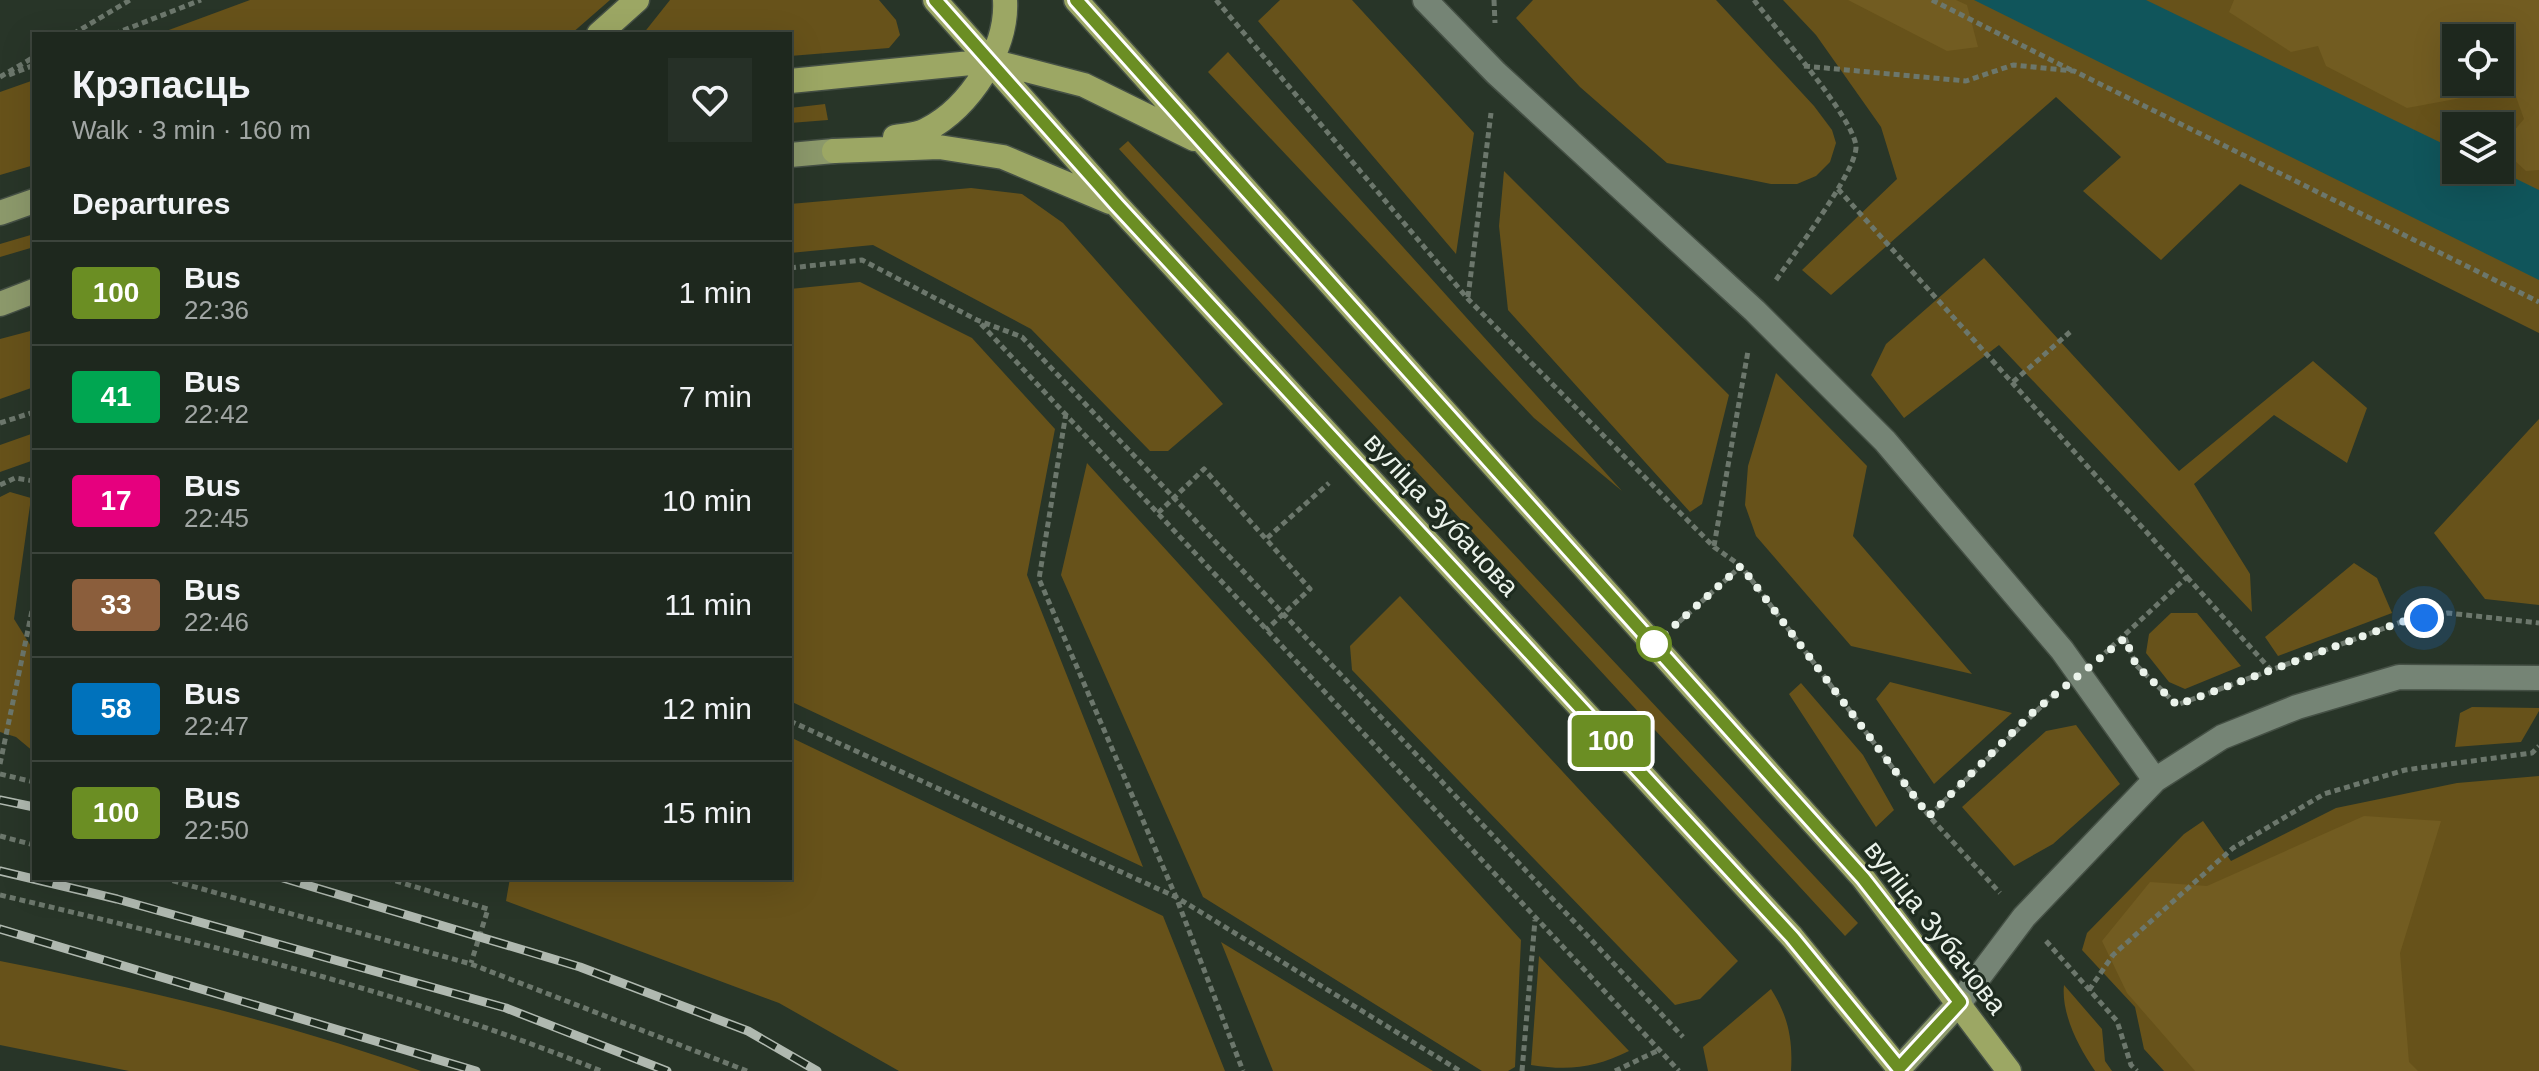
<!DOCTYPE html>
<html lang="en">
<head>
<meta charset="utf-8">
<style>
  :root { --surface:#1e281e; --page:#263027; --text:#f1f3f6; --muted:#a1a6a4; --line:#3c443c }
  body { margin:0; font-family:Helvetica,sans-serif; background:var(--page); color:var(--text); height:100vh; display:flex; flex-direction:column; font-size:30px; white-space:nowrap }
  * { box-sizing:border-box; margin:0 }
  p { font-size:26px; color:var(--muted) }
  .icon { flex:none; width:44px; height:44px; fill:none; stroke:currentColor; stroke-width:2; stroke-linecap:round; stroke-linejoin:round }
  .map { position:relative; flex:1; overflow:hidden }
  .details { position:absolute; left:32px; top:32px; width:760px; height:848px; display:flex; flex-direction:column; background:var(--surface); border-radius:0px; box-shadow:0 8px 32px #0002,0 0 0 2px var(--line) }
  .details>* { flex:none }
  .badge { padding:0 16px; border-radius:6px; font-size:28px; line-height:52px }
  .fabs { position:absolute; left:2442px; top:24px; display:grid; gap:16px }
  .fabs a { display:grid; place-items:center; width:72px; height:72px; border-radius:0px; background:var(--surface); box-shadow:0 8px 32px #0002,0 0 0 2px var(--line); font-size:40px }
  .you { position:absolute; width:40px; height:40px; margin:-20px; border:6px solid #fff; border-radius:50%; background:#1a73e8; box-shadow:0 0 0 12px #1a73e833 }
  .map>.badge { position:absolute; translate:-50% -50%; box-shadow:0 0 0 4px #fff }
  h2 { padding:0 40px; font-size:30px; line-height:72px }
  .round { display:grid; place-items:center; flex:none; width:84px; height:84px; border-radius:0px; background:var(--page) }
  .summary { display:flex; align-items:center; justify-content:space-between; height:136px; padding:0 40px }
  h1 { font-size:38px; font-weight:800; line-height:60px }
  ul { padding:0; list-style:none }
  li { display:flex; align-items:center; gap:24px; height:104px; padding:0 40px; border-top:2px solid var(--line) }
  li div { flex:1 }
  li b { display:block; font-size:30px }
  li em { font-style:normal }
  li .badge { min-width:88px; font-weight:700; text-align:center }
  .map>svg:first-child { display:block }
</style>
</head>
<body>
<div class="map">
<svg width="2539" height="1071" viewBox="0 0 2539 1071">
  <rect width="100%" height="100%" fill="#283528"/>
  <!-- green -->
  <path fill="#67521a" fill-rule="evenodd" d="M250 0H610L571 34H158Z
    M670 0H879L896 20 900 35 889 48 790 56V34H643Z
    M1280 0H1352L1474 133 1456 254 1258 21Z
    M1533 0H1716L1814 106 1832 130 1836 143 1830 162 1816 176 1797 184H1771L1667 163 1580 87 1516 18Z
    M1783 0H2539V333L2240 184 2161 260 2083 191 2121 157 2056 97 1831 295 1802 270 1897 179 1881 127 1816 35ZM2456 38H2500V82H2456ZM2456 126H2500V170H2456Z
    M1228 52 1622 491 1534 418 1208 72Z
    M34 80V165L0 175V92Z
    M825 104 828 120 790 123V108Z
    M1128 141 1858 923 1845 936 1119 149Z
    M1504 171 1729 395 1702 504 1690 512 1508 310 1499 226Z
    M971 188 1022 194 1063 223 1223 404 1168 451H1150L1031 329 873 245 790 253V204Z
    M34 234V247L0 257V244Z
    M1984 258 2179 471 2313 361 2367 408 2347 463 2274 415 2194 484 2250 574 2252 612 1999 345 1904 418 1871 375 1886 344Z
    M860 282 972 338 1055 429 1027 575 1143 867 790 701V289Z
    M34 330V387L0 399V339Z
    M1776 373 1867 466 1853 536 1972 674 1851 646 1756 536 1745 505 1748 466Z
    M2539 419V605L2485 599 2434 533Z
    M34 433V460L0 472V445Z
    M1087 463 1521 940 1515 1067 1508 1071H1482L1203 897 1061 575Z
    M10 492 31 498 14 619 34 651V752L16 737 0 732V497Z
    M2354 563 2377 578 2392 613 2278 656 2265 637Z
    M1400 596 1738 961 1700 999 1675 1005 1352 670 1350 646Z
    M2171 613H2197L2241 666 2185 689 2169 682 2146 653 2149 634Z
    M1890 682 2012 713 1934 784 1876 699Z
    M1801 683 1863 755 1894 810 1876 827 1789 694Z
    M2472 707 2539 708V711L2521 742 2455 747 2460 713Z
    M2076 725 2120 784 2053 844 2014 866 1962 807 2046 731Z
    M790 737 1163 916 1225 1071H899L779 1003 506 901 510 878H790Z
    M2539 776V1071H2164L2144 1049 2135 1007 2082 950 2087 933 2184 834 2203 821 2231 861 2336 808 2457 783Z
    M1221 942 1433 1071H1273Z
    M1539 956 1629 1051C1595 1068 1569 1071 1531 1065Z
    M0 961C142 989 285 1022 421 1071H129L0 1045Z
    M2064 985 2102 1029 2105 1061 2112 1071H2095C2079 1048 2061 1014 2064 985Z
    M1771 989C1788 1016 1793 1039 1791 1071H1708L1703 1047Z"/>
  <!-- forest -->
  <path fill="#725c21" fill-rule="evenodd" d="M1848 0H1956L1967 5 1978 47 1947 51Z
    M2234 0H2539V170L2526 171 2500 147 2524 119 2515 94 2461 98 2407 108 2326 66 2318 46 2291 52 2229 12ZM2500 38V82H2456V38Z
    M2364 816 2441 821 2400 953 2409 1062 2418 1071H2195L2127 993 2102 941 2150 882 2207 886Z"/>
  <!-- water -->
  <path fill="#10555b" d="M1974 0H2146L2456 150V170H2498L2539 190V280Z"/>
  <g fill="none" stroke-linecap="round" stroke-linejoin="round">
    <!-- minor casing -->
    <g stroke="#455045" stroke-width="27">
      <path id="minor" d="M1425 0 1496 73 1755 311 1885 441 2062 650 2155 780
        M1960 1002 2024 917 2155 780 2222 737 2297 707 2399 677 2539 678"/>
    </g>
    <!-- major casing -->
    <g stroke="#455045" stroke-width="27">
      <path id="major" d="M790 155 834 151
        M0 213 34 201
        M0 304 34 291
        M1897 1071 1960 1002"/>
    </g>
    <!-- highway casing -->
    <g stroke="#455045" stroke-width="27">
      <path id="highway" d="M935 0 1117 205 1792 937 1901 1071
        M1076 0 1863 878 2009 1071
        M599 34 637 0
        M790 81 991 61 1084 85 1194 139
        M895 137C905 135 918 135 926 130 970 108 1008 48 1005 0
        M834 151 939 147 1003 157 1110 202"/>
    </g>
    <!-- path -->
    <path stroke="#6c776c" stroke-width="5" stroke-dasharray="6 4" stroke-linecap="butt" d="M1216 0 1468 299 1714 547 1741 566 1929 816 2000 893
      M1494 0 1495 23
      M1754 0C1775 28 1853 117 1856 146 1858 170 1790 259 1774 283
      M1932 0 2071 70
      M73 34 130 0
      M114 34 201 0
      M1804 66 1966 81 2013 65 2074 71 2539 302
      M9 75 34 65
      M0 77 34 57
      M1838 189 2187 577 2105 653
      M790 268 862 260 977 320 1022 337 1683 1037
      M1468 297 1491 113
      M981 324 1679 1071
      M2013 382 2070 332
      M1066 413 1039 579 1176 897 1243 1071
      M0 423 34 412
      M0 485 15 478 34 481
      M1158 513 1204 469 1310 589 1266 630
      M1267 538 1329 483
      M1714 546 1748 351
      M2187 577 2271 670 2401 622 2448 613 2539 623
      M1679 622 1741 566
      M2125 638 2136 665 2177 705 2271 670
      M790 721 1176 897 1460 1071
      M0 764 34 601
      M0 774 34 782
      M1929 816 2053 695
      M0 836 34 845
      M163 878 471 964 747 1071
      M386 878 488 909 471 963
      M0 895C203 943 407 992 601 1071
      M2046 941 2117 1021 2131 1065 2137 1071
      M2089 990 2113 955 2233 848 2324 794 2405 770 2532 753 2539 746
      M1522 1071 1535 920
      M1615 1071 1659 1050"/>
    <!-- minor -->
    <use href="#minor" stroke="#758475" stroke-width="24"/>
    <!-- major -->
    <use href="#major" stroke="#8c996b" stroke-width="24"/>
    <!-- highway -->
    <use href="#highway" stroke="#9ca764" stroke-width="24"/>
    <!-- rail casing -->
    <g stroke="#b0b9b0" stroke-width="9">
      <path id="rail" d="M0 800 34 807
        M0 871 117 899 506 1008 667 1071
        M283 878 580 967 748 1031 817 1071
        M0 929 476 1071"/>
    </g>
    <!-- rail -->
    <use href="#rail" stroke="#1e2b1f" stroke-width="6" stroke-dasharray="18" stroke-linecap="butt"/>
  </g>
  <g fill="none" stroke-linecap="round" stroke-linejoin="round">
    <!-- line casing -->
    <g stroke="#fff" stroke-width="18">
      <path id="line" d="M935 0 1117 205 1792 937 1899 1068 1960 1002 1863 878 1076 0"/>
    </g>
    <!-- line -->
    <use href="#line" stroke="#6b8e23" stroke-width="12"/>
    <!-- walk -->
    <path stroke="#ebf3eb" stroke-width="8" stroke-dasharray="0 14.4" d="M1654 644 1741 566 1929 816 2031 714 2125 638 2136 665 2177 705 2401 622 2424 618"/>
  </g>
  <!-- markers -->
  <circle fill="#fff" stroke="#6b8e23" stroke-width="4" cx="1654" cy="644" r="16"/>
  <g text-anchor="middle" stroke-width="6" stroke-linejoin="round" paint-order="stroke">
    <!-- street labels -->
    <g font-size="28" fill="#ebf3eb" stroke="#1e2b1f">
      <text transform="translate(1442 514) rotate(47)" y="10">вуліца Зубачова</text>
      <text transform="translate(1936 927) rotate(52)" y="10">вуліца Зубачова</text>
    </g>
  </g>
</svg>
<div class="fabs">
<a><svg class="icon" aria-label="locate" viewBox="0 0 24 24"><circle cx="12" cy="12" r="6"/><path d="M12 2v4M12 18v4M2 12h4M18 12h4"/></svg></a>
<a><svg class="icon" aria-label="layers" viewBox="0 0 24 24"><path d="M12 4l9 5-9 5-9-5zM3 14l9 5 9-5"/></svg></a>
</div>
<div class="you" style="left:2424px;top:618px"></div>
<b class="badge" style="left:1611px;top:741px;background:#6b8e23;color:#fff">100</b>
<section class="details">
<div class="summary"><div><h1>Крэпасць</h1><p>Walk · 3 min · 160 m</p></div><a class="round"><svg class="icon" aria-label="heart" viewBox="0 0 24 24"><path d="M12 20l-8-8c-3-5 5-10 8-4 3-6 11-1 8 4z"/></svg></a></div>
<h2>Departures</h2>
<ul>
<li><span class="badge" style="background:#6b8e23;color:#fff">100</span><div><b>Bus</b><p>22:36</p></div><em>1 min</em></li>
<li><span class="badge" style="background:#00a651;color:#fff">41</span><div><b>Bus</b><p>22:42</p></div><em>7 min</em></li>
<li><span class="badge" style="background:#e6007e;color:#fff">17</span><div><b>Bus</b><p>22:45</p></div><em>10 min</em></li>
<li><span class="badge" style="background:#8b5e3c;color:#fff">33</span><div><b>Bus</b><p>22:46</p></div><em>11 min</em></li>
<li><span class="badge" style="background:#0072bc;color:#fff">58</span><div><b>Bus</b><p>22:47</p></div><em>12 min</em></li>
<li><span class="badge" style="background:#6b8e23;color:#fff">100</span><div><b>Bus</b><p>22:50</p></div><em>15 min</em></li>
</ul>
</section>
</div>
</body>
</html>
